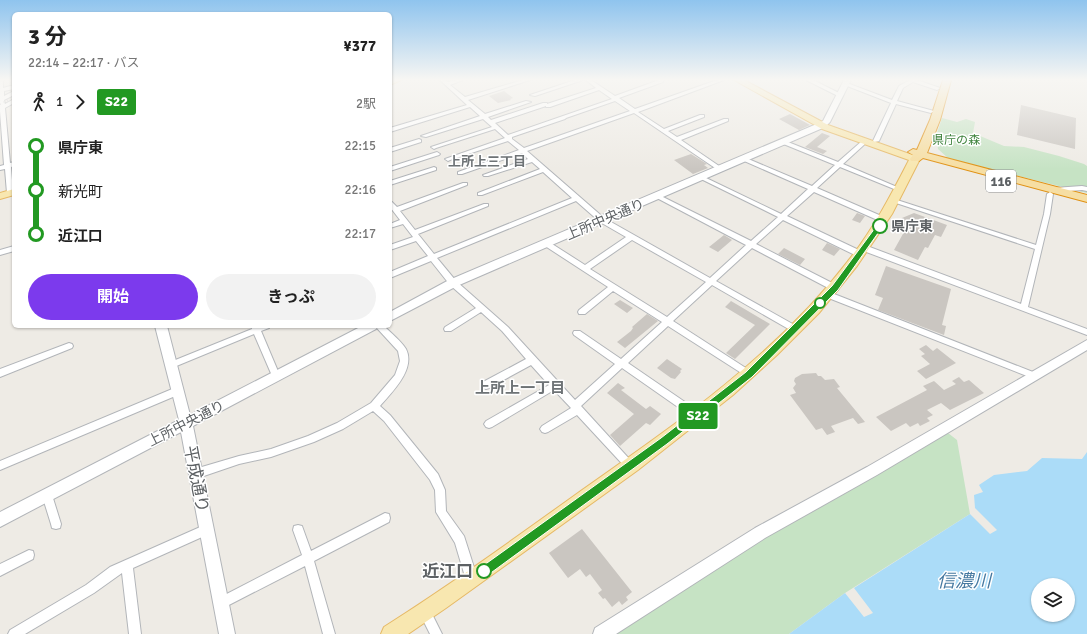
<!DOCTYPE html>
<html lang="ja">
<head>
<meta charset="utf-8">
<style>
  :root { --surface:#fff; --page:#f2f2f2; --text:#222; --muted:#767676; --accent:#7c3aed }
  body { margin:0; font-family:Signika,"Noto Sans JP",sans-serif; background:var(--page); color:var(--text); height:100vh; display:flex; flex-direction:column; font-size:15px; white-space:nowrap }
  * { box-sizing:border-box; margin:0 }
  p { font-size:13px; color:var(--muted) }
  .icon { flex:none; width:22px; height:22px; fill:none; stroke:currentColor; stroke-width:2; stroke-linecap:round; stroke-linejoin:round }
  .map { position:relative; flex:1; overflow:hidden }
  .sheet { position:absolute; left:12px; top:12px; width:380px; height:316px; display:flex; flex-direction:column; background:var(--surface); border-radius:6px; box-shadow:0 1px 3px #0004 }
  .sheet>* { flex:none }
  .badge { padding:0 8px; border-radius:3px; font-size:14px; line-height:26px }
  .buttons { position:absolute; left:1031px; top:578px; display:grid; gap:8px }
  .buttons a { display:grid; place-items:center; width:44px; height:44px; border-radius:50%; background:var(--surface); box-shadow:0 1px 3px #0004; font-size:20px }
  .map>.badge { position:absolute; translate:-50% -50%; box-shadow:0 0 0 2px #fff }
  .legs { display:flex; align-items:center; gap:6px; height:44px; padding:0 16px; font-size:13px }
  .legs p { margin-inline-start:auto }
  .headline { display:flex; align-items:center; justify-content:space-between; height:68px; padding:0 16px }
  h1 { font-size:22px; font-weight:700; line-height:30px }
  .primary-button { display:flex; gap:8px; margin-top:auto; padding:8px 16px }
  .primary-button a { flex:1; height:46px; border-radius:24px; background:var(--accent); color:#fff; font-size:16px; font-weight:700; line-height:46px; text-align:center }
  .primary-button a+a { background:var(--page); color:var(--text) }
  ul { padding:0 16px; list-style:none }
  li { display:flex; align-items:center; gap:14px; height:44px; font-size:15px }
  li i { display:grid; place-items:center; width:6px; height:100%; margin:0 5px; background:currentColor }
  li i::after { content:''; width:10px; height:10px; margin:-5px; border:3px solid; border-radius:50%; background:var(--surface) }
  li p { margin-inline-start:auto }
  li:first-child i { background:linear-gradient(#0000 50%,currentColor 0) }
  li:last-child i { background:linear-gradient(currentColor 50%,#0000 0) }
  .map>svg:first-child { display:block }
</style>
</head>
<body>
<div class="map">
<svg width="1087" height="634" viewBox="0 0 1087 634">
  <rect width="100%" height="100%" fill="#eeebe5"/>
  <!-- green -->
  <path fill="#c6e3c4" d="M942 118 957 122 966 119 975 122 973 133 1004 146 1024 147 1059 156 1084 164 1087 166V193L949 159 938 149 936 136Z
    M948 433 957 440 970 514 845 593 789 634H610C720 562 834 497 948 433Z"/>
  <!-- water -->
  <path fill="#abdcf8" fill-rule="evenodd" d="M1087 452V634H789L845 593 864 617 873 613 854 588 970 514 990 534 997 530 975 508 974 495 983 492 979 485 994 475 1027 471 1042 458 1082 459ZM1038 585H1068V615H1038Z"/>
  <!-- building -->
  <path fill="#cac6c1" d="M504 91 513 98 510 99 511 100 498 103 489 96Z
    M1021 105 1076 118 1075 149 1017 135Z
    M790 114 810 125 799 130 779 119Z
    M822 133 830 136 817 147 827 151 823 154 805 147Z
    M691 154 707 164 704 165 708 168 693 174 674 160Z
    M857 213 865 216 860 223 852 220Z
    M914 213 947 225 941 237 935 235 928 248 925 247 918 260 894 250 904 232 896 230 902 218Z
    M724 235 732 240 718 252 709 247Z
    M827 243 840 249 834 256 822 250Z
    M784 248 805 259 800 265 778 254Z
    M886 266 951 289 942 325 946 326 944 335 878 310 883 298 875 295Z
    M620 300 633 308 627 313 614 304Z
    M731 301 770 324 735 359 726 353 755 325 725 307Z
    M647 314 658 321 625 348 617 342 631 331 633 328 632 327Z
    M926 345 933 351 937 348 956 363 926 379 917 371 930 364 921 356 925 354 919 349Z
    M667 359 682 369 680 371 681 372 675 379 671 378 657 368Z
    M816 373 818 376H821L825 380 834 379 840 387 837 388 865 422 858 424 853 418 831 426 835 432 827 435 822 428 816 430 790 395 796 393 793 388 796 384 794 381 795 378 802 374Z
    M959 377 964 382 969 380 984 393 950 410 941 403 927 410 933 415 927 418 930 421 920 426 918 423 910 427 906 423 891 431 876 417 927 390 923 386 934 381 944 390 956 384 952 381Z
    M618 383 625 388 621 390 646 409 650 406 661 414 650 425 646 423 620 446 610 435 634 414 607 393Z
    M582 529 632 592 626 597 628 600 622 605 619 601 612 607 605 598 603 599 598 593 602 590 590 574 586 577 580 569 568 578 549 553Z"/>
  <g fill="none" stroke-linecap="round" stroke-linejoin="round">
    <!-- minor casing -->
    <g stroke="#b2b5b9" stroke-width="2">
      <path id="minor" d="M0 80H3V88L14 85V89L4 91V96L14 91V95L4 100 5 104 14 99V103L5 108 10 163 14 162V166L11 167 13 193 10 195 7 193 5 169 0 170V166L4 165 0 111Z
        M440 80H445L448 82 456 80H463L450 85 465 97 523 80H530L468 100 485 114 526 101 531 102 488 117 491 120 543 103H547V104L596 88 586 80H591L615 96 659 80H663V82L619 98 635 109 717 80H724L638 112 664 129 700 115H704V117L668 131 677 137 724 119H728V121L681 140 722 168V170H718L634 113 527 151 604 218 710 278 746 245 655 197V195H659L751 241 778 217 699 178 700 177H704L781 214 808 189 742 160V158H746L812 186 835 165 781 143 780 142 783 140 838 162 862 141H866V143L843 164 904 190 903 191H899L840 167 817 188 886 218V222H882L814 192 787 216 863 252 864 254 863 256H857L783 220 756 244 838 286 839 288 838 290H832L752 248 716 281 798 327 799 329 798 331H792L712 285 673 321 752 372 753 374 752 376 749 378 746 376 668 326 628 363 701 413 703 416 701 419 698 420 695 419 622 368 581 406 633 463 635 466 633 469 630 470 627 469 577 415 548 432 545 433 542 432 540 429 542 426 571 408 554 390 492 427 489 428 486 427 484 424 486 421 549 385 531 365 489 388 486 389 483 388 482 385 483 382 526 359 502 331 481 312 451 331H445L444 329 445 327 476 308 450 285 431 261 390 278V272L428 256 416 241 390 250V245L413 237 403 224 390 228V224L400 220 390 207V201L392 202 397 207 463 183H467V185L400 211 415 230 484 204H488V206L418 234 434 254 572 198 543 172 482 195H478V193L540 169 532 162 488 176H484L483 175 528 159 522 153 462 174H458V172L519 150 508 141 450 160 448 161 445 159 505 138 495 129 436 148 434 149 431 147 492 127 483 119 426 137 421 136 480 116 470 107 390 132V128L467 105ZM599 90 612 99 508 135 495 123 546 106V107H550ZM615 101 630 111 524 148 512 139V137L565 119 566 118ZM576 201 600 222 626 237 585 265 549 242H543L542 244 608 287 579 310 578 312 579 314H585L613 291 662 322 621 359 580 331H574L573 333 574 335 615 364 575 400 508 327 456 281 437 258ZM632 240 706 282 667 317 590 269Z
        M575 80H583L535 96 530 95Z
        M806 80H813L843 95 838 96Z
        M910 80H917L940 88 937 90 913 82 903 88 897 101 934 111 931 113 896 104 879 141 874 142 873 141 891 103 842 84 847 83 892 100 899 86Z
        M419 139 421 140V142L390 152V148Z
        M437 152 440 154 439 155 390 171V167Z
        M434 167 436 168V170L390 185V181Z
        M1082 186 1087 187V191L1082 190 1054 192 1051 190 1054 188Z
        M1050 192 1053 194 1050 214 1028 307 1087 329V335L861 250 860 248 864 246H867L1021 304 1035 249 893 202 892 201 893 200H897L1036 245 1044 214 1047 194Z
        M14 246V251L0 255V250Z
        M829 292 1038 374 1039 376 1038 378 1035 380 1032 378 826 297 825 295 826 293Z
        M251 326H270L269 328 261 331 280 376 279 378 276 380 273 378 254 334 174 367 171 368 168 367 167 365 168 363 252 329Z
        M375 326H384C391 333 401 341 406 349 416 369 392 392 380 406L390 415 438 474 445 490 446 511 464 536 478 580 476 584 472 586 468 584 466 580 455 543 436 512 435 490 430 480 384 421 373 411 343 429 314 442 271 457 239 464 195 479 191 477 190 474 191 471 195 469 239 456 271 449 308 436 337 423 371 403 395 375 400 361 398 351Z
        M69 343 72 344 73 346 72 348 0 377V369Z
        M177 387 180 388 181 391 180 394 0 470V461Z
        M47 490 51 492 52 495 61 524 60 528 56 529 52 528 51 524 42 495 43 492Z
        M385 513 389 514 390 518 389 522 314 561 335 634H323L305 566 225 607 221 609 217 607 215 603 217 599 302 555 293 530 294 526 298 525 302 526 311 551Z
        M207 524 211 525 212 529 211 533 133 568 141 634H129L122 573 94 593 25 634H8L10 630 86 585 110 567Z
        M29 550 33 551 34 555 33 559 0 576V564Z
        M425 606 429 608 442 634H430L419 612 421 608Z"/>
    </g>
    <!-- tertiary casing -->
    <g stroke="#b2b5b9" stroke-width="2">
      <path id="tertiary" d="M844 80H851L830 122 825 127 457 286 390 321V312L449 280 819 123 823 121Z
        M155 326H167L190 415 362 326H378L376 329 193 426 235 634H219L181 432 0 527V512L179 420Z
        M1087 340V350L877 475 765 538 616 634H593L595 628 755 528 867 467Z"/>
    </g>
    <!-- primary casing -->
    <g stroke="#e6b966" stroke-width="2">
      <path id="primary" d="M390 80H401L390 85Z
        M734 80H744L828 125 918 157 920 159 892 214 857 266 819 313 777 355 733 395 638 470 446 608 408 634H381L384 627C450 585 514 539 578 493 675 425 775 356 848 261 873 230 891 195 909 160L822 129Z
        M14 189V195L0 199V193Z"/>
    </g>
    <!-- trunk casing -->
    <g stroke="#e09113" stroke-width="2">
      <path id="trunk" d="M943 80H951L940 120 927 153 1087 195V202L923 158 919 161H911L910 159 913 155 908 152 913 149 917 150 930 120Z"/>
    </g>
    <!-- minor -->
    <use href="#minor" fill="#fff" fill-rule="evenodd"/>
    <!-- tertiary -->
    <use href="#tertiary" fill="#fff" fill-rule="evenodd"/>
    <!-- primary -->
    <use href="#primary" fill="#f8e7b0" fill-rule="evenodd"/>
    <!-- trunk -->
    <use href="#trunk" fill="#f6dea3" fill-rule="evenodd"/>
    <!-- rail -->
    <path stroke="#b3b4b4" stroke-width="2" stroke-dasharray="0.5 3.5" stroke-linecap="butt" d="M0 104 14 98"/>
  </g>
  <!-- sky -->
  <linearGradient id="sky" x2="0" y2="1"><stop stop-color="#8fc4ee"/><stop offset="0.47" stop-color="#f7f6f3"/><stop offset="1" stop-color="#f7f6f3" stop-opacity="0"/></linearGradient>
  <rect width="1087" height="169" fill="url(#sky)"/>
  <!-- line-1 -->
  <path fill="#292" stroke="#fff" d="M880 223 883 226 838 290 752 377 667 444 488 575 484 577 480 575 478 571 480 568 661 438 746 372 832 286 878 224Z"/>
  <!-- markers -->
  <g fill="#fff" stroke="#292" stroke-width="2">
    <circle cx="880" cy="226" r="7"/>
    <circle cx="820" cy="303" r="5"/>
    <circle cx="484" cy="571" r="7"/>
  </g>
  <g text-anchor="middle" stroke-width="3" stroke-linejoin="round" paint-order="stroke">
    <!-- far-park labels -->
    <g font-size="12" fill="#3f833d" stroke="#fff">
      <text x="956" y="144">県庁の森</text>
    </g>
    <!-- far-neighbourhood labels -->
    <g font-size="13" font-weight="bold" fill="#6e7376" stroke="#fff">
      <text x="487" y="166">上所上三丁目</text>
    </g>
    <!-- shield labels -->
    <rect fill="#fff" stroke="#8e9092" stroke-width="1" x="986" y="170" width="30" height="22" rx="3"/>
    <g font-size="13" font-weight="bold" fill="#5d6164">
      <text x="1001" y="186">116</text>
    </g>
    <!-- street labels -->
    <g font-size="14" fill="#5d6164" stroke="#fff">
      <text transform="translate(605 219) rotate(-23)" y="5">上所中央通り</text>
      <text transform="translate(186 423) rotate(-27)" y="5">上所中央通り</text>
    </g>
    <!-- stop labels -->
    <g font-size="14" font-weight="bold" fill="#5d6164" stroke="#fff" text-anchor="start">
      <text x="891" y="231">県庁東</text>
    </g>
    <!-- neighbourhood labels -->
    <g font-size="15" font-weight="bold" fill="#6e7376" stroke="#fff">
      <text x="520" y="393">上所上一丁目</text>
    </g>
    <!-- near-street labels -->
    <g font-size="17" fill="#5d6164" stroke="#fff">
      <text transform="translate(197 479) rotate(79)" y="6">平成通り</text>
    </g>
    <!-- near-stop labels -->
    <g font-size="17" font-weight="bold" fill="#5d6164" stroke="#fff" text-anchor="end">
      <text x="473" y="577">近江口</text>
    </g>
    <!-- near-water labels -->
    <g font-size="18" font-style="italic" fill="#4679a1" stroke="#fff">
      <text x="964" y="587">信濃川</text>
    </g>
  </g>
</svg>
<div class="buttons">
<a><svg class="icon" aria-label="layers" viewBox="0 0 24 24"><path d="M12 4l9 5-9 5-9-5zM3 14l9 5 9-5"/></svg></a>
</div>
<b class="badge" style="left:698px;top:416px;background:#292;color:#fff">S22</b>
<section class="sheet">
<div class="headline"><div><h1>3 分</h1><p>22:14 – 22:17 · バス</p></div><b>¥377</b></div>
<div class="legs"><svg class="icon" aria-label="walk" viewBox="0 0 24 24"><circle cx="13" cy="4" r="2"/><path d="M13 8l-2 6 4 7M11 14l-3 7M7 12l3-4h3l4 4"/></svg>1<svg class="icon" aria-label="forward" viewBox="0 0 24 24"><path d="M9 5l7 7-7 7"/></svg><b class="badge" style="background:#292;color:#fff">S22</b><p>2駅</p></div>
<ul>
<li><i style="color:#292"></i><b>県庁東</b><p>22:15</p></li>
<li><i style="color:#292"></i><span>新光町</span><p>22:16</p></li>
<li><i style="color:#292"></i><b>近江口</b><p>22:17</p></li>
</ul>
<div class="primary-button"><a>開始</a><a>きっぷ</a></div>
</section>
</div>
</body>
</html>
